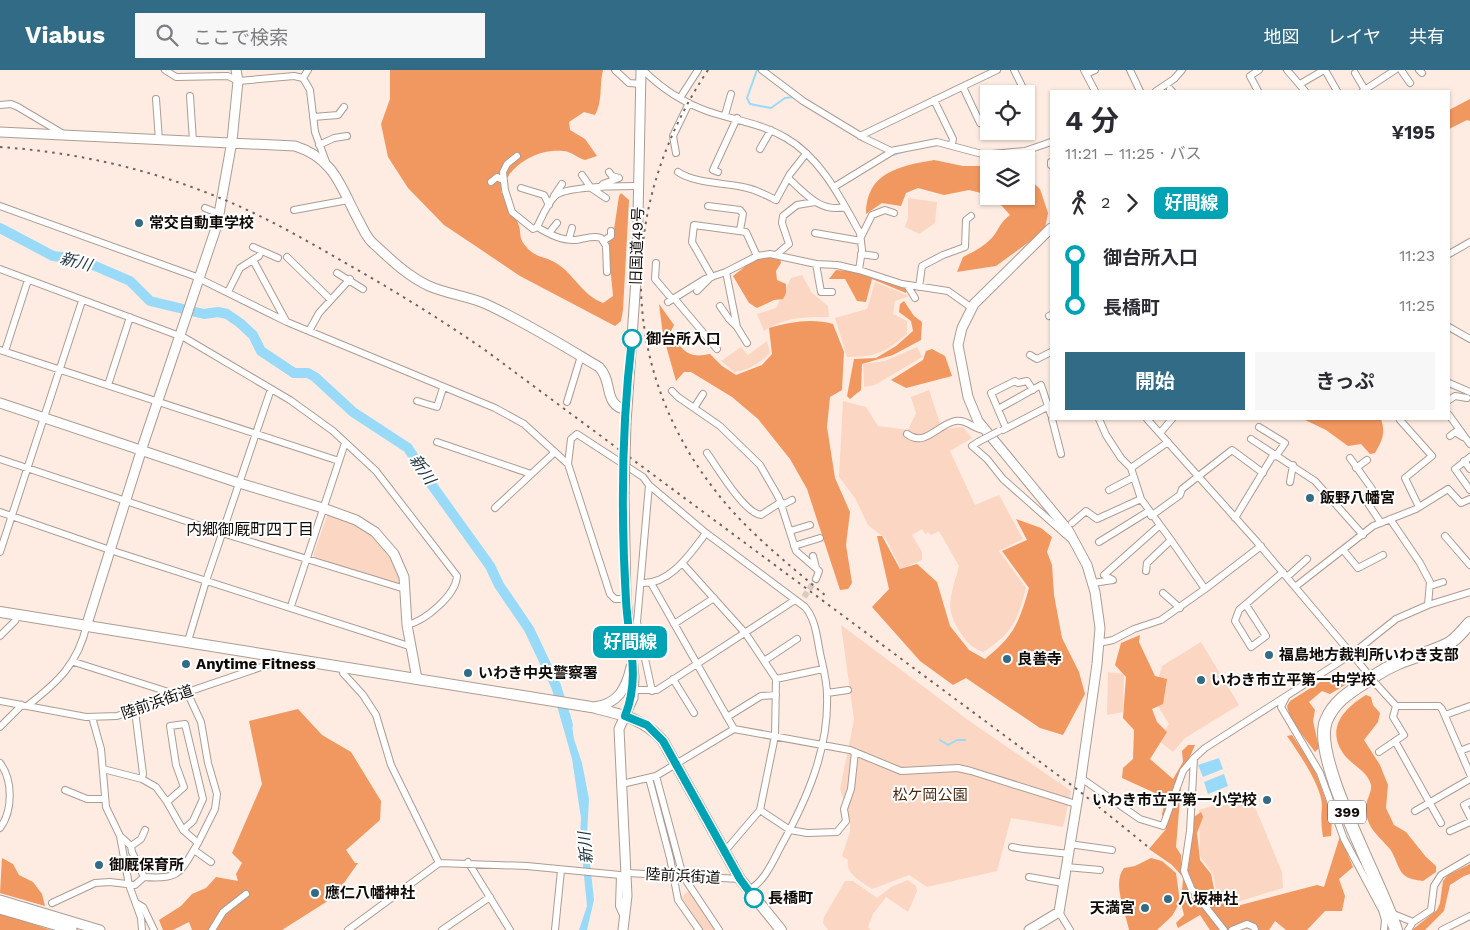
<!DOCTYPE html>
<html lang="ja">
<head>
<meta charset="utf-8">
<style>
  :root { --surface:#fff; --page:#f7f7f7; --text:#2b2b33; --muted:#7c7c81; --accent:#326b85 }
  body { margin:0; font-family:"Work Sans","Noto Sans JP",sans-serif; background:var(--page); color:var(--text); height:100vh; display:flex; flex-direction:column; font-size:19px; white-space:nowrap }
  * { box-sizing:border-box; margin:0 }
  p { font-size:16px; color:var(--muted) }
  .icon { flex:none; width:28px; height:28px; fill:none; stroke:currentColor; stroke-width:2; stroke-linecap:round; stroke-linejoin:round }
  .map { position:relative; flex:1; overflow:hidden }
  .details { position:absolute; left:1050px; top:20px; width:400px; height:330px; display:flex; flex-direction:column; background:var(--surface); border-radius:0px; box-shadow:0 1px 4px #0004 }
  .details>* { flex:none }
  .badge { padding:0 10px; border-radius:8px; font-size:18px; line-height:32px }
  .controls { position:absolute; left:980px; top:15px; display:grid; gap:10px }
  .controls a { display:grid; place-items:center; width:55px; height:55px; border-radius:0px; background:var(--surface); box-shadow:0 1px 4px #0004; font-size:25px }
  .map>.badge { position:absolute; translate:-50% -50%; box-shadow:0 0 0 2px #fff }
  .legs { display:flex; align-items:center; gap:8px; height:55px; padding:0 15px; font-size:16px }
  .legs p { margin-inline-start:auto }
  .summary { display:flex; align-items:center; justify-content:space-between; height:85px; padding:0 15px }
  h1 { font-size:28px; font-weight:700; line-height:38px }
  .button { display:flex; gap:10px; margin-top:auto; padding:10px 15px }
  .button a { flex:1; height:58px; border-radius:0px; background:var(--accent); color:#fff; font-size:20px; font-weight:700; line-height:58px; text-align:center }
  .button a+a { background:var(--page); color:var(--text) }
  ul { padding:0 15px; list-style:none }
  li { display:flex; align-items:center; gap:18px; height:50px; font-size:19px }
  li i { display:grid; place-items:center; width:8px; height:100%; margin:0 6px; background:currentColor }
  li i::after { content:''; width:12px; height:12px; margin:-6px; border:4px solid; border-radius:50%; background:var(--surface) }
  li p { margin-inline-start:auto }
  li:first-child i { background:linear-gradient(#0000 50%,currentColor 0) }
  li:last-child i { background:linear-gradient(currentColor 50%,#0000 0) }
  header { display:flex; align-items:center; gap:30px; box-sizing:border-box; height:70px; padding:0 25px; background:var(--accent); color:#fff }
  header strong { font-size:24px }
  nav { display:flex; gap:28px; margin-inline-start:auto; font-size:18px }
  .search { width:350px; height:45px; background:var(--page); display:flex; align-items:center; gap:12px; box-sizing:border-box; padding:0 18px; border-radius:0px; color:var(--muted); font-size:19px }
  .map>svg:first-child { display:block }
</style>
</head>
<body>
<header>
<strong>Viabus</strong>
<div class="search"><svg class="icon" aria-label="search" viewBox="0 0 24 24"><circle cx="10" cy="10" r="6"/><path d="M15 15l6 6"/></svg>ここで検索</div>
<nav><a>地図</a><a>レイヤ</a><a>共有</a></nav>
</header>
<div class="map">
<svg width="1470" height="860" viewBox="0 0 1470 860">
  <rect width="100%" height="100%" fill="#feece2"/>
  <!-- green -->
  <path fill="#fbd6c2" d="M908 128 937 132 935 153 919 164 905 157 908 148Z
    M802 205 812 223 828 236 829 247C803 247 786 247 764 261L757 244 776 238 791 208Z
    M875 212 909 226 895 231 893 244 907 251V264C886 282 876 287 847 287L835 248 867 239Z
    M767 271 770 283C759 294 749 300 734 302L721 291 741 277 748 285Z
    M917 277 922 287 875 315 864 317 863 294 885 291Z
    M929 320 942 359 963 357 972 368 950 381 975 435 999 425 1023 469 999 481 1026 518C1017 551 1013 563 983 582 971 577 967 573 960 562 943 537 952 524 959 496L939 461 931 465 928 462 925 464 922 459 912 465 922 482V490L901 499 886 469 868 455 855 428 839 407 843 331 866 337 878 356 908 360 916 343 911 327Z
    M328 443C363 456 394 473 401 513L398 515 313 486Z
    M841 555 968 650 1071 721 1063 757 1011 748 997 801 927 817 909 805 872 819C862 812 845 804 848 790L842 786 850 762V748L840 719 854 650Z
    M1201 572 1239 635 1185 668 1173 682 1158 670 1169 654 1153 628 1162 596Z
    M1108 602 1124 604 1123 642 1107 645Z
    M1250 725 1282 802 1283 818 1234 833 1216 819 1213 804 1200 786 1199 740Z
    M908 810 916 816 917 821 908 842 886 827 873 844 868 857 871 860H828L823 853 824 847 845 811H853L877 828 891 817Z
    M689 821 716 860H703L681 827Z"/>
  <!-- forest -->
  <path fill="#f19760" d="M390 0H603C599 15 603 31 595 45L584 42 569 52 570 60 585 69 597 86 585 90C577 88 571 81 563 81 537 78 507 96 501 122 507 133 515 144 519 156 521 162 519 168 524 174 535 189 543 185 556 193 574 204 582 225 603 233L613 226 608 174 613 166 619 126 621 123 629 130 623 240 621 251 615 256 520 206 477 177 444 155 408 118 388 87 381 54 390 29Z
    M1470 29V51L1467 50 1449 59V40Z
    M934 90 963 96H989V125L969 120 944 125 918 118 906 123 901 136 882 133 866 144C866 102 900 96 934 90Z
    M1026 106 1040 119 1048 143 1045 158 1033 169 996 196 957 202 963 187C975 181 987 175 995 164 1000 156 1002 151 1010 145L993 126H1026Z
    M765 187 780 188 781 193 776 201 777 210 786 214V223L783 229 774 230 757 238 749 233 733 206 752 191Z
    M836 200 866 203 907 217 906 223 872 209 866 232 857 231 845 209H829Z
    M904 231 914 246 922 252 921 270 893 285 862 294 861 320 850 329 847 326 854 289 876 288 896 276 913 261 911 251 899 242 900 234Z
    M659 234 674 255 670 263C683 280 687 289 710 284L722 296 736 305 762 295 772 284 769 258C790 252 812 248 833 254L844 282 842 320 830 327 827 357 835 408 850 442 846 475 852 513 848 519 840 520 807 419 790 389 758 349 732 327 691 302H684L676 311 663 265Z
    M932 279 945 286 952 306 906 318 891 310 923 290 926 281Z
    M1303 349H1381C1386 363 1382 371 1375 383L1370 384 1361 374 1348 376 1326 360Z
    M1016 449 1041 458 1052 467 1047 482 1052 495 1054 525 1062 568 1079 602 1085 624 1063 665 1040 658 966 608 953 615 920 591 872 537 889 519 877 466H882L900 499 917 494 937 512 950 556 969 580 985 589C1014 566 1019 553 1029 518L1002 481 1027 470Z
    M1140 565 1139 572 1155 606 1167 609 1163 634 1152 639 1157 652 1167 662 1150 689 1173 709 1183 692 1182 681 1188 675H1195L1182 705 1176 777 1181 785 1182 806 1172 795 1149 779 1166 759 1162 744 1166 728 1122 708 1123 698 1133 689 1134 660 1123 648 1126 607 1115 595 1121 573Z
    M1354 600 1360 606 1330 624 1322 621 1309 632 1315 640 1313 651 1319 678 1315 682C1305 667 1290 654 1287 636L1290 631 1328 607 1334 611Z
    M1366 625 1371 627 1373 635 1380 643 1378 652 1364 670 1380 695 1388 715 1386 738 1394 755 1406 762 1426 787 1436 796V802L1423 811C1416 810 1407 809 1402 803 1397 796 1395 786 1390 779 1379 766 1365 757 1366 737 1366 730 1372 723 1371 715 1368 702 1354 696 1346 687 1324 660 1343 639 1366 625Z
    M298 639 322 665 351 682 381 731 380 750 346 780 355 793H358L334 827 282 860H192L189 852 173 860H163L159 850 181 836 192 824 206 818 216 807 238 811 236 804 242 793 232 783 262 714 249 651Z
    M1292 665 1314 698 1332 747 1331 766 1323 767C1321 754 1321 747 1322 736 1322 716 1298 682 1287 666Z
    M1201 742 1203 747 1197 763 1200 790 1211 804 1215 824 1233 837 1317 815 1324 817 1340 766 1353 797 1339 809 1345 826 1342 841H1325L1307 860H1286L1275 851 1269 860H1256L1245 854 1231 860H1210L1200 845 1178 858 1176 853 1184 845 1181 833 1188 751Z
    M2 788 13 794 19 805 33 812 42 824 45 836 0 823Z
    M1151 788 1162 791 1176 803 1180 832 1172 846 1157 860H1129C1125 841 1112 813 1124 798L1135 796Z
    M1470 794V804L1464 806 1450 815 1444 841 1425 860H1412L1437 840 1440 833 1443 811 1448 805Z
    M0 843 51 860H0Z"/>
  <!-- water -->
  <path fill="#9adaf9" d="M559 642 570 643 574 669 582 693 589 729 587 765 594 830 587 860H579L587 836 580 766 581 748 572 689Z
    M1219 688 1223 699 1203 707 1198 695Z
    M1224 704 1228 716 1208 724 1204 712Z"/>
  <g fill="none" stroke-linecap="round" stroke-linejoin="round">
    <!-- stream -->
    <path stroke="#9adaf9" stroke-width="2" d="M757 0 747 28 750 34 771 38 785 28 794 27
      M1161 21 1172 14
      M893 85 905 81
      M940 670 948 675 957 670H965"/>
    <!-- river -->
    <path stroke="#9adaf9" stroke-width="10" d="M0 158 53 186 79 189 130 211 150 231 204 244 218 242 227 244 240 253 253 265 261 281 294 303H308L315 307 353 342 408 378 429 411 490 496 499 515 529 559 556 616 568 655"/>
    <!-- street-tunnel -->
    <path stroke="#dacac1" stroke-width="6" stroke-dasharray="6 3" stroke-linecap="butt" d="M804 527 816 509"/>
    <!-- street casing -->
    <g stroke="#ac9c93" stroke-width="8">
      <path id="street" d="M165 0 176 7 228 6 238 11 294 6 303 8 310 20 315 62 326 92
        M615 0 629 13 641 14
        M643 0C661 18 682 32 707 41 733 50 761 53 786 68 821 88 841 129 860 163L862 180 859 200 837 195 816 194 770 184 757 186 726 202 705 209 668 232
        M762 0 803 31 864 68 891 81 937 72 982 84H992L1025 81 1051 72
        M1014 0 1025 22
        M1084 0 1095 21
        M1130 0 1140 21
        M1287 0 1305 21
        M1325 0 1337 21
        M1401 0 1410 13
        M1419 0 1422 3
        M1355 3 1365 20
        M1086 4 1095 0
        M303 8 308 0
        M1300 14 1324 0
        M963 17 980 53
        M1170 19 1172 21
        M1156 21 1174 9 1182 0
        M1258 21 1250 6 1259 0
        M1363 21 1395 0
        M190 26 193 71
        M680 28 698 0
        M156 29 159 70
        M934 30 953 69 952 74
        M0 35 11 34 18 37 65 65
        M725 45 731 24
        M313 47 338 45 344 37
        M860 66 997 0
        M319 75 334 68 347 66
        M760 79 771 60
        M676 83 673 66 689 33
        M517 86 507 94 503 102 505 120 512 142 533 159 537 157C542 147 547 134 555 126 566 116 621 116 638 116
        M1051 92V95
        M678 102C694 113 724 113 743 117 755 119 766 125 776 130L790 104 805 85
        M718 102 713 100 737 48
        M582 105 591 118 606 128
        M788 108C805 123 820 143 845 137
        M491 112 497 107 503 110
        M834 117 893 81
        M521 118 544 125 549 135
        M599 118 603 114 619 108 612 106 609 102
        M554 126 562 114
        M0 136 194 206 287 252 495 338 524 354 568 394
        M708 136 740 140 743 144 740 160
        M205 138 215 142
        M294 140 348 130
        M537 157C549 164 562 171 576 170 584 169 593 165 601 168L606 176 607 202
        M549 163 557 153
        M815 163 861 171
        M861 167 872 145 885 140 894 143
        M569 169 572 158
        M603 171 611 166V161
        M253 177 278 188
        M861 184 875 186
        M1449 184 1470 172
        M776 185 789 174 782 153 783 146 797 135 815 132
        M287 187 331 230
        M253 190 286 251
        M656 193 655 209 672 229
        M816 194 821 222H832
        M0 199 185 268 290 330 333 361 376 401 457 506C456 525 425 551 407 555
        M859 200 902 214 948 221 972 238
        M726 202 737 257 747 273
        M337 203 363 219
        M712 207 692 172 694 155 746 162 757 186
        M907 215 915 228
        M919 217 922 196 943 185 965 177 966 150 971 146
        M697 221 709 209
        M228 222 240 198 259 186 261 181
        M674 228 717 279
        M720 236 729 249 737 257
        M1049 246 1051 245
        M1449 257 1470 269
        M309 261 319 243 350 209
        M0 280 339 391
        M5 281 28 210
        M1030 285 1037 289 1051 282
        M1449 313 1470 322
        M108 315 130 247
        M672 321 678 327 720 356 760 395 779 428 796 481 819 501 816 509
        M1449 330 1455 326 1467 328
        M417 331 437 337 443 318
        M567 332 581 286
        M694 338 703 324
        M998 339 1041 315 1051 345
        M1449 345 1470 374
        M1052 349 1061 384
        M1099 349 1106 365 1121 388 1131 398 1141 429 1171 470 1147 493 1146 501
        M1147 349 1257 472 1360 594
        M1400 350 1432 386 1405 408 1419 437
        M1006 358 991 323 1015 311 1018 313 1027 311 1033 320
        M1003 360 1051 335
        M1160 363 1172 349
        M907 364C924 377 936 357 952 352 966 347 973 360 985 360
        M1450 366 1455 362 1463 367
        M1251 369 1315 411 1363 465
        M437 372 531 404
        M978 372 972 376 987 389 1003 409 1073 471
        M707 383C717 397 744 443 761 445L781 432
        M1470 387 1455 399 1470 420
        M1350 388 1372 419V423L1365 429 1381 453
        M0 389 222 463 405 519
        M1464 391 1470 399
        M1131 398 1168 372
        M1356 398 1367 390
        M1290 412 1293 395
        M649 415 706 463 805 537C816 550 817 568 820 583 823 597 827 611 827 625 829 679 807 729 781 776 773 791 764 813 748 820
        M1109 420 1134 407
        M782 435 792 430
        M495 438 555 382
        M0 442 110 480 412 577
        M1151 446 1180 425 1182 419 1232 380 1263 403
        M1235 448 1272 387 1276 386 1285 373 1259 357
        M1390 449 1420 493 1430 512 1428 535
        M1072 453 1086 441 1097 449 1141 429
        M790 461 810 455
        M1445 466 1470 495
        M1099 472 1149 441
        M794 476 820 468
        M1344 481 1358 498 1383 485
        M0 482 82 231
        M813 486 816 498
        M683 494 746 564 776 609 775 666 760 740 725 781
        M1287 507 1307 489
        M641 513C670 515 690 484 706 463
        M651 513 734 659
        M1093 513 1113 510 1104 505 1159 456
        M1430 516 1443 512
        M1295 517 1373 456 1416 439 1448 419 1461 433 1470 429
        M1205 519 1261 476
        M1163 523 1180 538
        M626 529H615L610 524 568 394 571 369 577 364 643 407 649 415 637 552 652 621
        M1246 535 1266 566 1251 577 1235 551 1239 540 1283 502
        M291 536 345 373
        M674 554 714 528
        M0 566 15 551 18 545
        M188 571 206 511 271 319
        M1099 573 1113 570 1134 559 1161 550 1205 519 1171 470
        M764 591 797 569
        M74 592 178 625
        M345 596 343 603 363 625 376 645 391 695 439 793
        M673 609 694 643
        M776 609 823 599
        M1376 614 1396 636H1439L1442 639 1470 704
        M633 620H657L795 530
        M827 623 848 620
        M1286 627 1281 637 1320 703 1344 769 1382 840 1385 850 1384 860
        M0 631 86 647 117 646 267 595 273 592 277 586
        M27 636C58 612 78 594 87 554
        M135 641 143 704 142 709
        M1445 645 1470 636
        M92 647 101 679 106 737 120 766 129 815 141 848 142 860
        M727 647 761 626 776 625
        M0 657 22 635
        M1395 671 1441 753
        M1460 681 1470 677
        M1379 682 1404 665 1393 647 1396 636
        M0 693C13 710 13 741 0 758
        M103 699 142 709 156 717 167 732 183 760 198 773 215 739 217 724 208 693 201 652 187 622
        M656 706 683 806 719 860
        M649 708 670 788 678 830 699 860
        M1081 708 1140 749 1163 756 1183 701 1194 688
        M622 714 656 706 734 659 850 680 901 701 958 698 971 701 1076 734
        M65 720 87 729H105
        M167 732 184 717 176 695 170 656 185 654 203 729 193 751 183 760
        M1470 732 1464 735 1470 747
        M760 740 790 760 807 763 837 762 846 751 844 739 851 719 855 682
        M1415 741 1470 709
        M1450 761 1470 752
        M120 766 131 776 132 782 144 807
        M1069 774 1112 780
        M131 776 141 769 145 760
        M1012 777C1031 781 1049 781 1068 784
        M194 780 211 792
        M468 792 510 860
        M1066 797 1100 800
        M627 803 740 809
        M1029 807 1063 813
        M52 833 95 813 110 812 135 815 144 807C181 810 180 802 198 773
        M136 833 143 837 154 860
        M1059 842 1070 860
        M1391 843 1413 852 1431 840 1434 816 1441 805 1470 788
        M212 860 223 842 246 824
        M348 860 439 793 527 796 620 805 619 836 624 847
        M442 860 490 827
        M555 860 561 800
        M1224 860 1191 818 1184 801 1190 761 1194 688 1205 678 1352 584 1396 549 1428 535 1470 522
        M1232 860 1247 854 1254 857 1255 860
        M1408 860 1413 852
        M1442 860 1470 846"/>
    </g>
    <!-- secondary casing -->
    <g stroke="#ac9c93" stroke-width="11">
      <path id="secondary" d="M0 62 295 76C336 89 341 119 360 153 364 161 368 170 375 175 391 190 409 207 429 216 447 224 468 226 486 234 525 252 562 275 599 297 614 312 602 335 627 340
        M0 333 239 413 323 438 356 450 375 462 394 484 404 507 407 555 417 609
        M626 353 637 195 641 0
        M87 554 144 372 217 155 232 71 238 11 236 0
        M594 637C618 634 626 619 631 597
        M0 830 100 860
        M0 839 72 860
        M623 860 627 826 619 659 633 628 634 607 626 529 624 424
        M1029 860 1059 842 1081 708 1097 594 1100 558 1095 522 1087 495 1068 460 978 351 968 327 958 275 962 258 974 234 1051 158"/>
    </g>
    <!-- primary casing -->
    <g stroke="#ac9c93" stroke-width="12">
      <path id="primary" d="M0 542 591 637C619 644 644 648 663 671L740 809 781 860"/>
    </g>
    <!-- highway casing -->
    <g stroke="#ac9c93" stroke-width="14">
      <path id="highway" d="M1396 860C1383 816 1311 689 1326 651 1335 628 1357 618 1376 605 1401 588 1424 586 1448 574 1457 569 1463 560 1470 553"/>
    </g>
    <!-- street -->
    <use href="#street" stroke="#fff" stroke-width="6"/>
    <!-- secondary -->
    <use href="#secondary" stroke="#fff" stroke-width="9"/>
    <!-- primary -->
    <use href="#primary" stroke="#fff" stroke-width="10"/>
    <!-- highway -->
    <use href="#highway" stroke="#fff" stroke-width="12"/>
    <!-- rail -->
    <path stroke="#6d625d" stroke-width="2" stroke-dasharray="2.5 5" stroke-linecap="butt" d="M708 0C620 132 615 291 714 419 745 460 787 493 826 526
      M0 77C75 82 150 99 220 128 264 146 306 170 347 194 395 221 440 249 485 280L1078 720 1147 776"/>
    <!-- street-bridge casing -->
    <g stroke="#ac9c93" stroke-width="8" stroke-linecap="butt">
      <path id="street-bridge" d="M978 372 999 361
        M1360 594 1376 614"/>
    </g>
    <!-- secondary-bridge casing -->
    <g stroke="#ac9c93" stroke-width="11" stroke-linecap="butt">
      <path id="secondary-bridge" d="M624 424 626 353"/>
    </g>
    <!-- street-bridge -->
    <use href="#street-bridge" stroke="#fff" stroke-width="6"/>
    <!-- secondary-bridge -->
    <use href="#secondary-bridge" stroke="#fff" stroke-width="9"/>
  </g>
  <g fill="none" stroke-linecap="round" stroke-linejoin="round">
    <!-- line-1 casing -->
    <g stroke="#fff" stroke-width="11">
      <path id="line-1" d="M632 269C622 352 621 447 626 530 628 572 641 606 625 646L647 655 663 671 740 809 754 828"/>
    </g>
    <!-- line-1 -->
    <use href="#line-1" stroke="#00a3b4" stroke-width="8"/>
  </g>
  <!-- markers -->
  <g fill="#326b85" stroke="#fff" stroke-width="2">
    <circle cx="139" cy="153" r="5"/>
    <circle cx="1310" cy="428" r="5"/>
    <circle cx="1269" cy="585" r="5"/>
    <circle cx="1007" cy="589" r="5"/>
    <circle cx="186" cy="594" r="5"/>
    <circle cx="468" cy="603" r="5"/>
    <circle cx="1201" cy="610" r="5"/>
    <circle cx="1267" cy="730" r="5"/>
    <circle cx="99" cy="795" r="5"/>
    <circle cx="315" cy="823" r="5"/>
    <circle cx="1168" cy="829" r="5"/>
    <circle cx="1145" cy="838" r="5"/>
  </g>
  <g fill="#fff" stroke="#00a3b4" stroke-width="2.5">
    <circle cx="632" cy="269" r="9"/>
    <circle cx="754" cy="828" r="9"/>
  </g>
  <g text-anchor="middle" stroke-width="4" stroke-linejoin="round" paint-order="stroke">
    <!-- shield labels -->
    <rect fill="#fff" stroke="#585452" stroke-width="1" x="1328" y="730.5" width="38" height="23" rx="4"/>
    <g font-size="14" font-weight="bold" fill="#110b08">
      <text x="1347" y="747">399</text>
    </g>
    <!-- poi labels -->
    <g font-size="15" font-weight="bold" fill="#110b08" stroke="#fff" text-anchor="start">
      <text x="149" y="158">常交自動車学校</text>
      <text x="1320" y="433">飯野八幡宮</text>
      <text x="1279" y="590">福島地方裁判所いわき支部</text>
      <text x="1017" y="594">良善寺</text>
      <text x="196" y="599">Anytime Fitness</text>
      <text x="478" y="608">いわき中央警察署</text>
      <text x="1211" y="615">いわき市立平第一中学校</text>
      <text x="1257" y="735" text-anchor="end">いわき市立平第一小学校</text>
      <text x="109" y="800">御厩保育所</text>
      <text x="325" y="828">應仁八幡神社</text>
      <text x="1178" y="834">八坂神社</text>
      <text x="1135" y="843" text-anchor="end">天満宮</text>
    </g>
    <!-- street labels -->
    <g font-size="15" fill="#110b08" stroke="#fff">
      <text transform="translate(637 176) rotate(-88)" y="5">旧国道49号</text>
      <text transform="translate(157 632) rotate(-19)" y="5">陸前浜街道</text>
      <text transform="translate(683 806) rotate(3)" y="5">陸前浜街道</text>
    </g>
    <!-- stop labels -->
    <g font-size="15" font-weight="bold" fill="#110b08" stroke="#fff" text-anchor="start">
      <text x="646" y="274">御台所入口</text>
      <text x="768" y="833">長橋町</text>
    </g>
    <!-- park labels -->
    <g font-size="15" fill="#4a260f" stroke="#fff">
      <text x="930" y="730">松ケ岡公園</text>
    </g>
    <!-- water labels -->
    <g font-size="16" font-style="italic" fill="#1e333d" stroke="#fff">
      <text transform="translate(76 191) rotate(15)" y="6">新川</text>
      <text transform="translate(423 399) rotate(55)" y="6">新川</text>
      <text transform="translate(585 778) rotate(-95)" y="6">新川</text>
    </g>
    <!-- neighbourhood labels -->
    <g font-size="16" fill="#110b08" stroke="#fff">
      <text x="250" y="465">内郷御厩町四丁目</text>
    </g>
  </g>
</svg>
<div class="controls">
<a><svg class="icon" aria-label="locate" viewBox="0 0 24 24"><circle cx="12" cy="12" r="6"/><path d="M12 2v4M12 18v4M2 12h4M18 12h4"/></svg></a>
<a><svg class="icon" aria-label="layers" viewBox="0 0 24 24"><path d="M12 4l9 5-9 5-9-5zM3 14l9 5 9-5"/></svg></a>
</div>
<b class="badge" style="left:630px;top:572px;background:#00a3b4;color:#fff">好間線</b>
<section class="details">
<div class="summary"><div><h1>4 分</h1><p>11:21 – 11:25 · バス</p></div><b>¥195</b></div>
<div class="legs"><svg class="icon" aria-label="walk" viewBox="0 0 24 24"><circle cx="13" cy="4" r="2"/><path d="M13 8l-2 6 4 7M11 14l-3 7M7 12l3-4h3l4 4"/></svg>2<svg class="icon" aria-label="forward" viewBox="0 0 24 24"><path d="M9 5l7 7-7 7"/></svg><b class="badge" style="background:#00a3b4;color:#fff">好間線</b></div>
<ul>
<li><i style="color:#00a3b4"></i><b>御台所入口</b><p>11:23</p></li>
<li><i style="color:#00a3b4"></i><b>長橋町</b><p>11:25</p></li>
</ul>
<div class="button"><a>開始</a><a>きっぷ</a></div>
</section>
</div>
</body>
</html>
